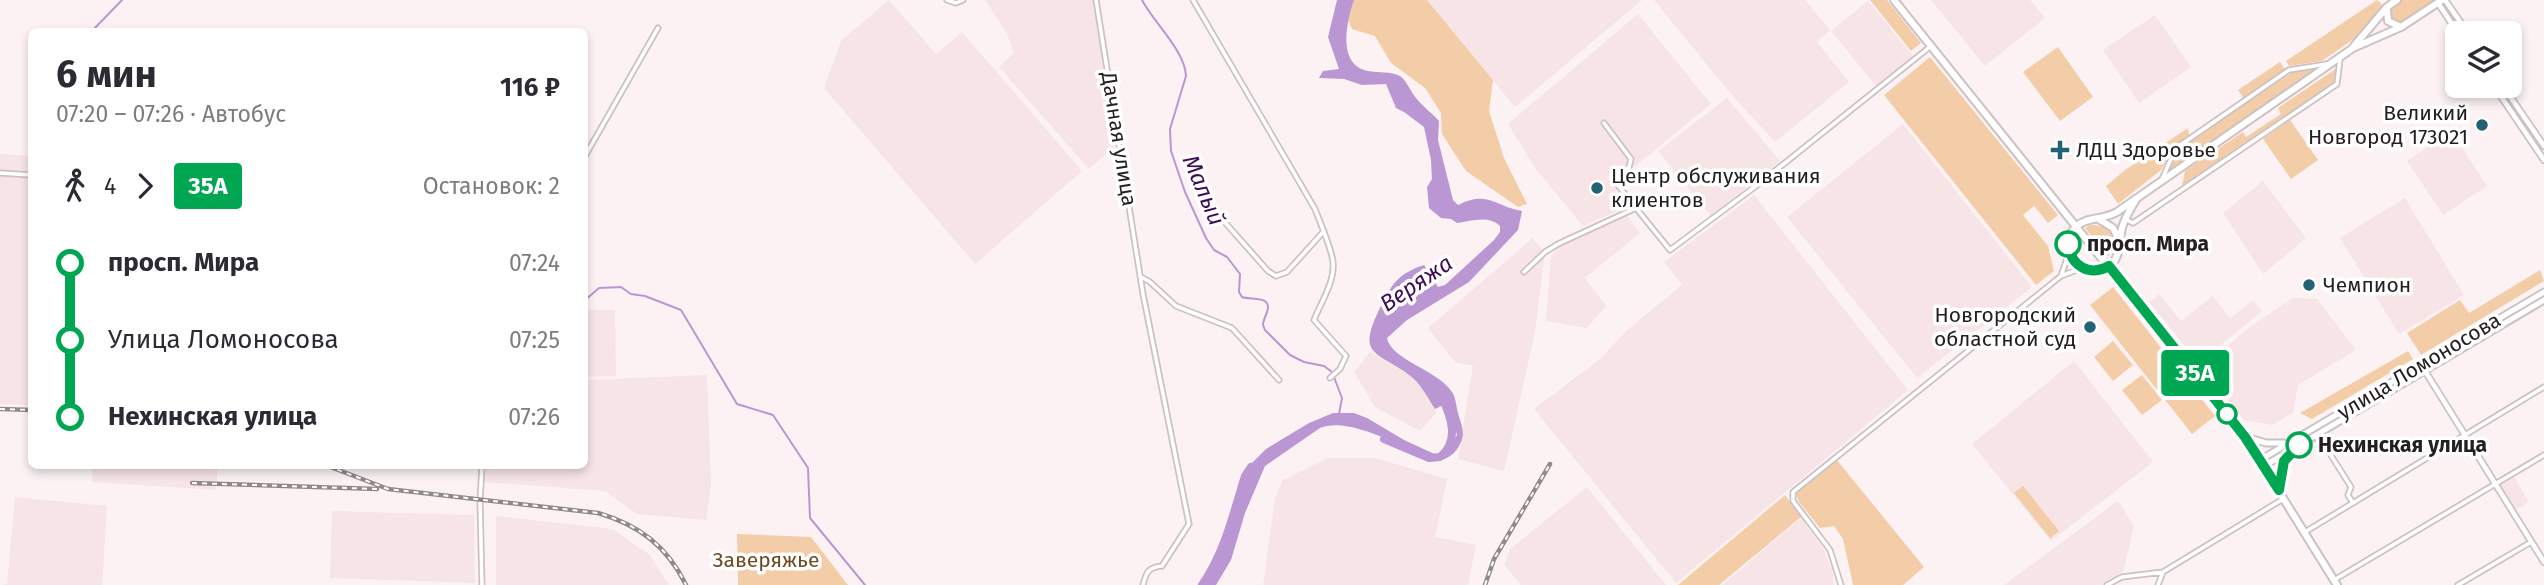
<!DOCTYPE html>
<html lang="ru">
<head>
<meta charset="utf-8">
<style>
  :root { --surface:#fff; --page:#f7f7f7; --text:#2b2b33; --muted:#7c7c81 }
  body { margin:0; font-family:"Fira Sans",sans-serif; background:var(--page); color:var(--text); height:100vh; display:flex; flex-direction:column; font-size:26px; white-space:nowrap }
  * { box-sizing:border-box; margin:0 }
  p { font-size:23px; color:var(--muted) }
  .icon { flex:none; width:38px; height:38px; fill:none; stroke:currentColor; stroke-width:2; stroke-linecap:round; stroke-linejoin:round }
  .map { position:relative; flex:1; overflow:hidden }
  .drawer { position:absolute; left:28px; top:28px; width:560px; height:441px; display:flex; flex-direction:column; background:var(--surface); border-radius:10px; box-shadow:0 4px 10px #0003 }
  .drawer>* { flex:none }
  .badge { padding:0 14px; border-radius:5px; font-size:24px; line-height:46px }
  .buttons { position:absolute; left:2445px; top:21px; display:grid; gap:14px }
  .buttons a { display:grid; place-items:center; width:77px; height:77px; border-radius:10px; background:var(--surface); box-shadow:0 4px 10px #0003; font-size:35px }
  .map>.badge { position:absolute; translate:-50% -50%; box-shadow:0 0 0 4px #fff }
  .legs { display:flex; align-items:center; gap:10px; height:77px; padding:0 28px; font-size:23px }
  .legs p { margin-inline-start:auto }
  .head { display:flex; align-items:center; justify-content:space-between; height:119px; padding:0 28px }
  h1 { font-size:38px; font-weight:700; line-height:52px }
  ul { padding:0 28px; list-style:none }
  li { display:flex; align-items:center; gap:24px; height:77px; font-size:26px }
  li i { display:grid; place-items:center; width:10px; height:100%; margin:0 9px; background:currentColor }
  li i::after { content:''; width:18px; height:18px; margin:-9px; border:5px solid; border-radius:50%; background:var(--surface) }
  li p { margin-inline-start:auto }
  li:first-child i { background:linear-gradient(#0000 50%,currentColor 0) }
  li:last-child i { background:linear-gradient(currentColor 50%,#0000 0) }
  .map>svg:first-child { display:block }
</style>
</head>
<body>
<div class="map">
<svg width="2544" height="585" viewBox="0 0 2544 585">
  <rect width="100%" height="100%" fill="#fcf2f3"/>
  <!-- built -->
  <path fill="#f7e4e6" d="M889 0 936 54 962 32 1082 171 975 264 824 88 841 41Z
    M985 0H1093L1117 145 1089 169 999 67 1014 53 1007 34Z
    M1427 0H1642L1515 107Z
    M1654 0H1805L1830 30 1817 42 1849 82 1775 142 1730 93Z
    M1931 0H2030L2045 18 1985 66Z
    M1868 1 1913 56 1876 86 1831 31Z
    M1638 14 1711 104 1633 168 1624 166 1607 178 1629 206 1583 226 1535 168 1508 124Z
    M2155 15 2191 67 2139 103 2103 50Z
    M1727 98 1780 161 1711 216 1658 151Z
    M1903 124 2032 287 1917 378 1787 217Z
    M2451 131 2487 186 2443 215 2407 161Z
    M0 154 31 156V405L0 404Z
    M2263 181 2306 238 2263 274 2223 213Z
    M1754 195 1908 390 1676 583 1534 409 1599 360 1626 331 1682 285 1664 262Z
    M2405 198 2464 295 2399 334 2340 238Z
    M1627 215 1640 233 1585 278 1606 306 1587 328 1546 321 1551 256 1560 246Z
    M1533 238 1543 251 1544 260 1535 332 1504 471 1458 459 1473 366 1455 362 1428 328Z
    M2159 294 2181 321 2213 296 2230 318 2253 300 2262 311 2199 363 2149 302Z
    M2293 298 2317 299 2356 350 2298 385 2293 413 2272 425 2244 420 2202 368 2247 329Z
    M584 310H615L616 376 585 377Z
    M1370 352 1413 375 1437 412 1420 431 1375 407 1354 372Z
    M2074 361 2153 462 2051 541 1972 444Z
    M707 375 711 484 706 520 637 514 605 491 483 482 485 466H584L585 380Z
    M1328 458H1375L1447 479 1435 537 1476 545 1468 585H1263L1275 498 1283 480Z
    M93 466H218L216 490 92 482Z
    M2514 476 2529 502 2515 510 2499 485Z
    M1587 487 1666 585H1521L1504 565 1510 549Z
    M15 497 107 506 102 585H0L7 584Z
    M2118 501 2134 526 2123 573 2102 585H2004Z
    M332 511 474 515 475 583 330 578Z
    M496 516 612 529 650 555 669 585H496Z
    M1801 518 1824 550 1832 571 1834 585H1722Z"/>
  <!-- green -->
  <path fill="#f3cda7" d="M1353 0H1427L1493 80 1489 111 1504 158 1527 204 1518 207 1466 171 1442 134 1441 113 1425 88 1391 63 1375 36 1352 29 1348 20Z
    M1870 0H1887L1921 43 1911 51Z
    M2377 0 2384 6 2364 32 2322 61 2289 66 2286 61Z
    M2400 0H2438L2402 24 2390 20 2389 9Z
    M2058 47 2093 97 2060 121 2023 72Z
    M1930 57 2058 215 2048 223 2034 206 2023 215 2048 246 2054 271 2036 285 1884 95Z
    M2280 62 2286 71 2244 99 2238 90Z
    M2318 67 2168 172 2179 148 2293 72Z
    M2337 68 2335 83 2182 186 2185 171 2243 132 2246 137 2281 114 2278 108Z
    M2290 120 2318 160 2291 179 2263 139Z
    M2188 128 2189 135 2175 146 2161 170 2118 204 2106 186 2125 170Z
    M2090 225C2105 225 2113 231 2115 246L2108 257 2085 228Z
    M2540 270 2544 281 2421 355 2407 333 2460 300 2469 313Z
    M2113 287 2215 416 2192 434 2090 305Z
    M2113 341 2133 365 2113 381 2094 357Z
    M2408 351 2413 359 2312 419 2300 413Z
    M2142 375 2162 400 2142 415 2122 390Z
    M1836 459 1924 567 1903 585H1853L1843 539 1834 526 1820 528 1799 502 1796 494 1799 490Z
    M2023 486 2059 531 2050 538 2014 493Z
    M1785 495 1801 517 1719 585H1678Z
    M737 534 811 537 848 585H738Z"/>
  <!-- water -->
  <path fill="#ba96d3" d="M1337 0H1354C1347 20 1336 65 1368 71 1378 73 1391 71 1400 76 1407 81 1410 91 1416 98 1423 107 1432 113 1439 121L1438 140 1453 200 1458 205C1488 190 1494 206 1522 211L1518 230 1469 282 1407 320 1387 338C1391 360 1438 370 1452 392 1456 398 1456 406 1458 413 1461 424 1466 433 1460 444 1456 453 1449 458 1439 461 1407 451 1351 415 1320 428L1265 466 1245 513 1231 560 1216 585H1204L1221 559 1235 507 1250 465 1266 449 1309 423 1333 413H1354L1367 418 1404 440 1439 456 1449 451 1457 435 1447 403 1435 409C1429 400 1422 386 1413 378 1379 350 1353 360 1382 304 1393 282 1400 273 1424 265L1438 287 1445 285 1494 240 1500 232V226C1488 215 1472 221 1457 223L1451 219 1441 218 1429 208 1427 187 1432 179 1431 160 1424 127 1404 112 1396 108 1386 84 1362 85 1344 79 1319 78 1323 71 1339 69 1328 37Z"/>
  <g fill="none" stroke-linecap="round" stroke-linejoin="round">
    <!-- stream -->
    <path stroke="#ba96d3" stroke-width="2" d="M1142 0C1154 23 1185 51 1186 76L1170 129 1171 151 1185 192 1206 238 1214 250 1227 257 1240 274 1239 292 1242 297C1249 300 1268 296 1268 307 1268 313 1263 319 1263 325L1265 330 1290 355 1304 362 1324 366 1332 372 1342 398 1339 414
      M91 32 122 0
      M584 301 599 288 621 287 631 294 645 296 681 310 737 404 773 415 808 468 810 518 865 585"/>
    <!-- river -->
    <path stroke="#ba96d3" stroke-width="8" d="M1384 439 1429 458 1440 457C1460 441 1451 417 1442 397
      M1202 585C1225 552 1233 514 1245 476L1251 467"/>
    <!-- minor casing -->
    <g stroke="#ccc2c3" stroke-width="7">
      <path id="minor" d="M947 0 956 3 963 0
        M1096 0 1143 294 1189 524 1162 566C1149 567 1146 572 1143 585
        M1193 0 1315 209C1320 222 1332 250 1333 262 1335 282 1321 302 1314 320L1346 356 1340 369 1330 378
        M1604 123 1631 159 1629 167 1613 179 1636 208
        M584 158 658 28
        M0 173 32 175
        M2162 179 2176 148 2195 135 2289 70 2327 64
        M1222 219 1268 271 1276 276 1287 272 1324 231
        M2125 219 2133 223 2337 84 2340 59
        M1524 272 1545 252 1558 244 1636 208 1670 250 1756 186 1931 46
        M2061 276 2069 253
        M1141 277 1150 282 1176 306 1232 328 1279 380
        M2315 435 2322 447 2327 449 2351 487 2348 495 2353 503
        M482 466 480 501 482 585
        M2305 532 2544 387
        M2334 580 2544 455
        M1841 585 1830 550 1793 501V492L2061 276 2082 268
        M2107 585 2122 577 2163 572 2283 499
        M2158 585 2163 572
        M2458 585 2531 542"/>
    </g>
    <!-- tertiary casing -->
    <g stroke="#ccc2c3" stroke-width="8">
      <path id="tertiary" d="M2445 0 2468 33
        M2438 3 2458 33
        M2494 86 2544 160
        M2503 86 2544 146
        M2425 371 2544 562"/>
    </g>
    <!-- secondary casing -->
    <g stroke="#ccc2c3" stroke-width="9">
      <path id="secondary" d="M2246 437 2266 443H2284
        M2260 460 2544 292
        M2264 466 2544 300
        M2279 490 2283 465 2292 451"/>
    </g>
    <!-- primary casing -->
    <g stroke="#ccc2c3" stroke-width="10">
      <path id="primary" d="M1894 0 2245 437 2337 585
        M2387 9 2388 21 2401 27
        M2354 46 2387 7 2397 0
        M2137 198C2131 208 2125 217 2122 228 2119 240 2121 254 2112 264 2087 287 2051 248 2077 226 2086 217 2103 220 2117 212L2353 48 2401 27 2442 0
        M2100 220 2113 228 2119 240"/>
    </g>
    <!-- minor -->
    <use href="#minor" stroke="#fff" stroke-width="3.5"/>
    <!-- tertiary -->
    <use href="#tertiary" stroke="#fff" stroke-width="4.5"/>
    <!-- secondary -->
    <use href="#secondary" stroke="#fff" stroke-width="5"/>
    <!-- primary -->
    <use href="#primary" stroke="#fff" stroke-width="6"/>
    <!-- rail casing -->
    <g stroke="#90898a" stroke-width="4.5">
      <path id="rail" d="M0 409 32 410
        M328 466 388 489 598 513C639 525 667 546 686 585
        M192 483 377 489
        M1485 585 1494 559 1550 464"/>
    </g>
    <!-- rail -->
    <use href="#rail" stroke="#fff" stroke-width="2" stroke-dasharray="5" stroke-linecap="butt"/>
  </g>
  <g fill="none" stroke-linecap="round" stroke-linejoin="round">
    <!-- line-1 casing -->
    <g stroke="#fff" stroke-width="16">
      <path id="line-1" d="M2068 244C2071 266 2089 277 2109 266L2245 437 2279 490 2284 461 2299 445"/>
    </g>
    <!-- line-1 -->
    <use href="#line-1" stroke="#00a651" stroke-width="10"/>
  </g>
  <!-- markers -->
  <g fill="#226277" stroke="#fff" stroke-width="2.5">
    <circle cx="2482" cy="125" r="7"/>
    <path d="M2056.5 139.5h7v7h7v7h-7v7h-7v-7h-7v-7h7z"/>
    <circle cx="1597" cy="188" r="7"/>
    <circle cx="2309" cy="285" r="7"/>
    <circle cx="2090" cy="327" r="7"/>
  </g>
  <g fill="#fff" stroke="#00a651" stroke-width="3.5">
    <circle cx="2068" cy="244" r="12"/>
    <circle cx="2227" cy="414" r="9"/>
    <circle cx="2299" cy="445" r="12"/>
  </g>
  <g text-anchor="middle" stroke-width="7" stroke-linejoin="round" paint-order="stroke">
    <!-- poi labels -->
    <g font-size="21" fill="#242021" stroke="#fff" text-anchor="start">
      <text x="2468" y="120" text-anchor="end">Великий<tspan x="2468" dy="24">Новгород 173021</tspan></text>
      <text x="2076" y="157">ЛДЦ Здоровье</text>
      <text x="1611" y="183">Центр обслуживания<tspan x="1611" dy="24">клиентов</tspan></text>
      <text x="2323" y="292">Чемпион</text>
      <text x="2076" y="322" text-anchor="end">Новгородский<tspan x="2076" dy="24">областной суд</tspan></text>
    </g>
    <!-- street labels -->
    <g font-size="21" fill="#242021" stroke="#fff">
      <text transform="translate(1119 139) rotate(81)" y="7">Дачная улица</text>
      <text transform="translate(2419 366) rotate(-31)" y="7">улица Ломоносова</text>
    </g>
    <!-- stop labels -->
    <g font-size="21" font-weight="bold" fill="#242021" stroke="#fff" text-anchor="start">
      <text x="2087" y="251">просп. Мира</text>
      <text x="2318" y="452">Нехинская улица</text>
    </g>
    <!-- park labels -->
    <g font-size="21" fill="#6e4a20" stroke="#fff">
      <text x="766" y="567">Заверяжье</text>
    </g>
    <!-- water labels -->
    <g font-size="23" font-style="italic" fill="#3e0c56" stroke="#fff">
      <text transform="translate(1204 190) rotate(67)" y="8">Малый</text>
      <text transform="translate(1416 283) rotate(-34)" y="8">Веряжа</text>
    </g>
  </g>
</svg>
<div class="buttons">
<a><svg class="icon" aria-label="layers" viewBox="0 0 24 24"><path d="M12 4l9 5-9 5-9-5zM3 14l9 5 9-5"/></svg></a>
</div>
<b class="badge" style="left:2195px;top:373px;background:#00a651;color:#fff">35А</b>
<section class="drawer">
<div class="head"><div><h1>6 мин</h1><p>07:20 – 07:26 · Автобус</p></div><b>116 ₽</b></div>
<div class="legs"><svg class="icon" aria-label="walk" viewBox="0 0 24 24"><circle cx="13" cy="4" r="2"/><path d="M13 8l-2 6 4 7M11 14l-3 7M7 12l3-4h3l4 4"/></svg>4<svg class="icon" aria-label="forward" viewBox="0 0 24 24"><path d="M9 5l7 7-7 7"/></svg><b class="badge" style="background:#00a651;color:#fff">35А</b><p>Остановок: 2</p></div>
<ul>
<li><i style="color:#00a651"></i><b>просп. Мира</b><p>07:24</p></li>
<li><i style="color:#00a651"></i><span>Улица Ломоносова</span><p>07:25</p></li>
<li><i style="color:#00a651"></i><b>Нехинская улица</b><p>07:26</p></li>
</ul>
</section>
</div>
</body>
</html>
